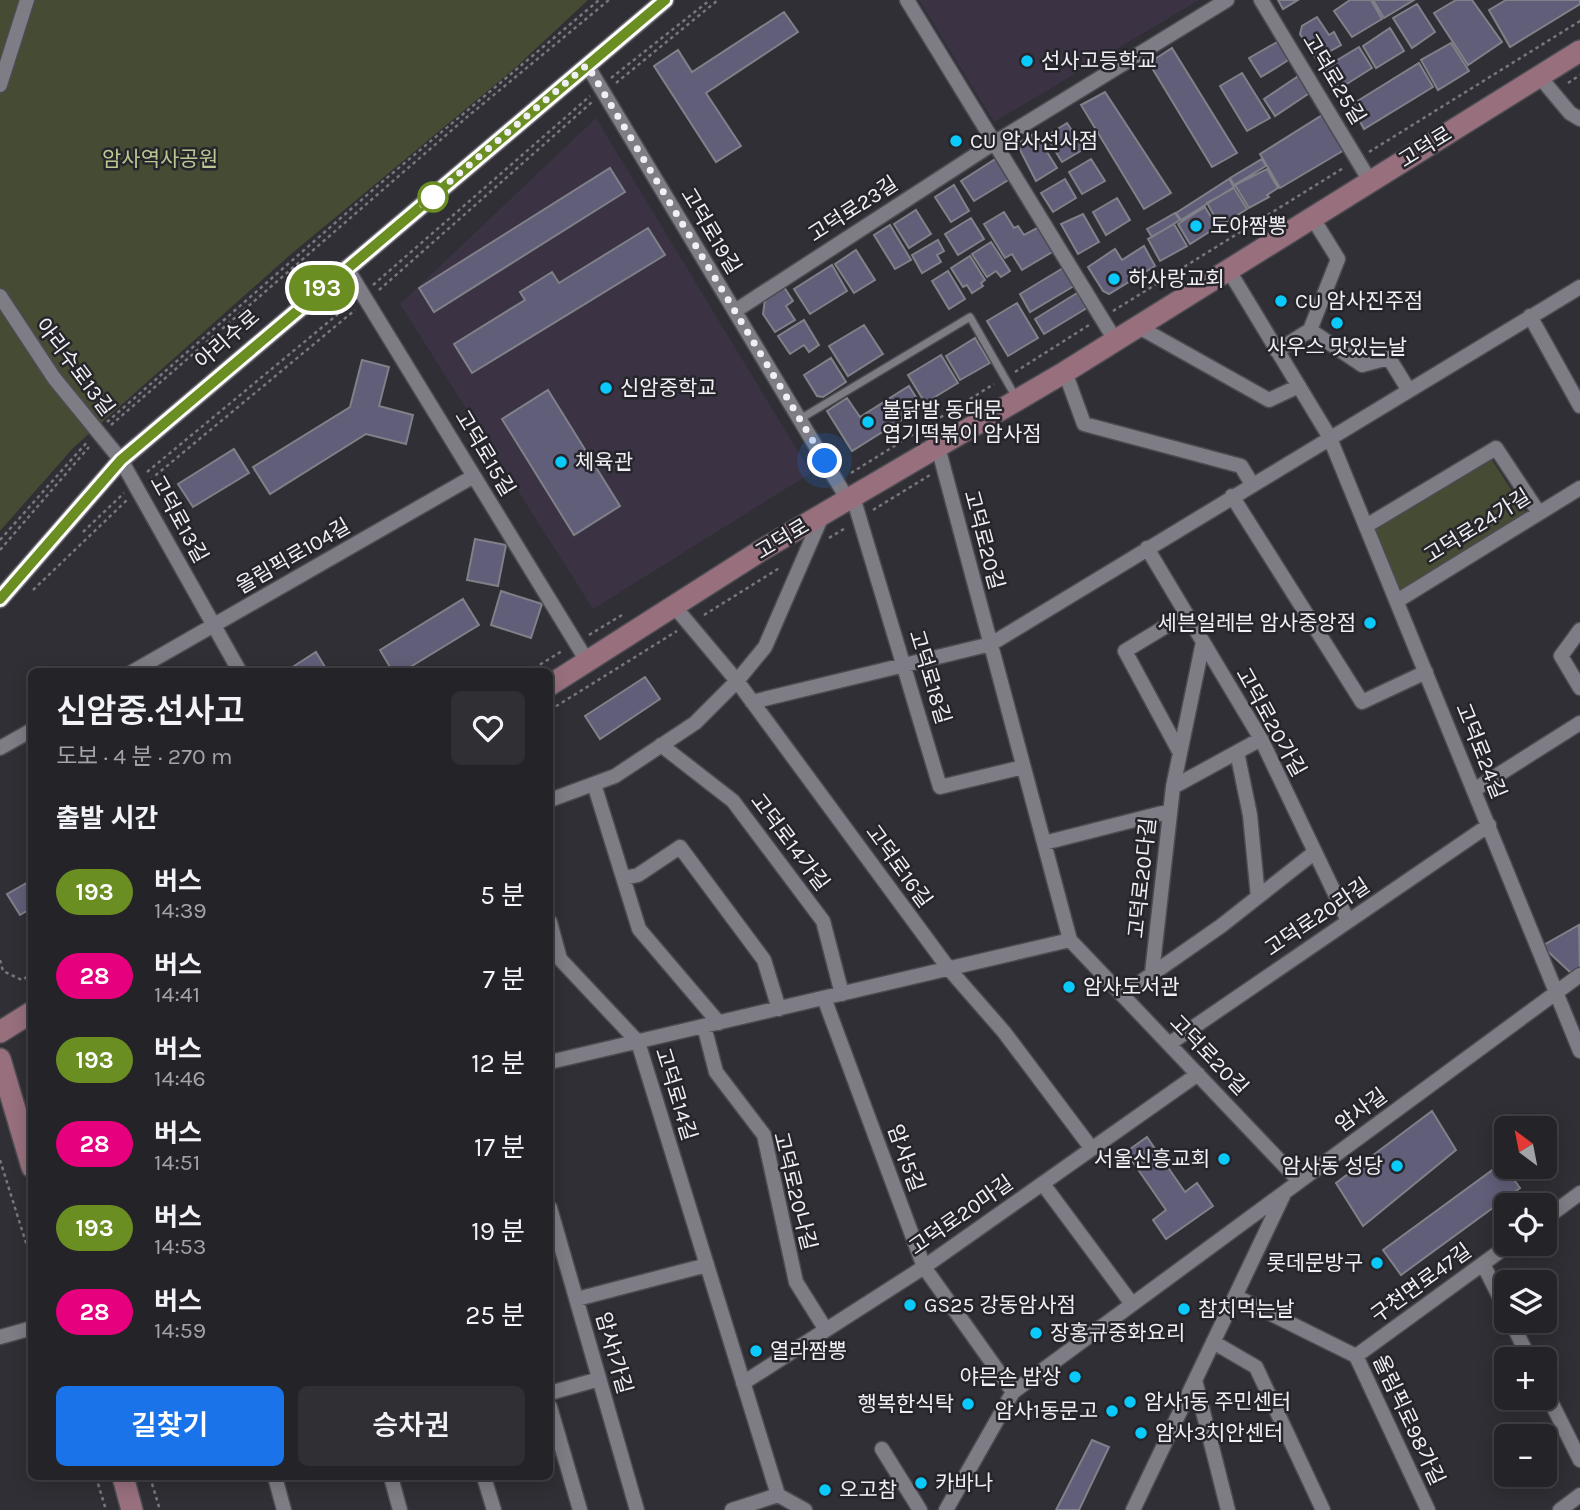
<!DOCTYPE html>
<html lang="ko">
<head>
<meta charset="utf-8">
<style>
  :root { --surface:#232328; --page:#2f2f34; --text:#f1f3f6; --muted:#a3a4a8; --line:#404045; --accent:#1a73e8 }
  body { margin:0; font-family:Karla,"Noto Sans KR",sans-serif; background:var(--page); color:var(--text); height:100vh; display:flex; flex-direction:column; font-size:26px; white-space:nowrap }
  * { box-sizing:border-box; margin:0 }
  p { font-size:23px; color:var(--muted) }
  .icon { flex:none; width:38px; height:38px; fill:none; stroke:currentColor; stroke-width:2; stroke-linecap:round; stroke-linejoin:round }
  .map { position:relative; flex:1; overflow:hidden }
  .drawer { position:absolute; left:28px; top:668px; width:525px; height:812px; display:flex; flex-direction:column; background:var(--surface); border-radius:10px; box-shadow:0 4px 18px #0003,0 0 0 2px var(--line) }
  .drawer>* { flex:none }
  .badge { padding:0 14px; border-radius:23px; font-size:24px; line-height:46px }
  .needle { width:46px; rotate:328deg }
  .buttons { position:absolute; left:1494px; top:1116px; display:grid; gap:14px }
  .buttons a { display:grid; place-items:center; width:63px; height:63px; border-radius:10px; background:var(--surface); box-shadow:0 4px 18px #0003,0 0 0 2px var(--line); font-size:35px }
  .you { position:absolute; width:35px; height:35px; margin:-18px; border:5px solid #fff; border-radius:50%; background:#1a73e8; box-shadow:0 0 0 10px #1a73e833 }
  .map>.badge { position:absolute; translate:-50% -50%; box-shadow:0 0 0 4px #fff }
  h2 { padding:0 28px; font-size:26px; line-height:63px }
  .round { display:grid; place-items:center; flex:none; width:74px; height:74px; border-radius:10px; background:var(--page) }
  .overview { display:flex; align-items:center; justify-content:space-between; height:119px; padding:0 28px }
  h1 { font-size:33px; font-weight:600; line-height:52px }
  .button { display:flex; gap:14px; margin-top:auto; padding:14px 28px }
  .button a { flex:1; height:80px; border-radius:10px; background:var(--accent); color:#fff; font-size:28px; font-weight:600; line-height:80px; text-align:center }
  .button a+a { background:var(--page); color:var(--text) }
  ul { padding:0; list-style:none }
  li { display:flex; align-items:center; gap:21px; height:84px; padding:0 28px }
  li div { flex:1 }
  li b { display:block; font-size:26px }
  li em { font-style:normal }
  li .badge { min-width:77px; font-weight:700; text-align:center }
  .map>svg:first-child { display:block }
</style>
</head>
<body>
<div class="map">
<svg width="1580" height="1510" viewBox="0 0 1580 1510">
  <rect width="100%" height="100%" fill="#2f2f35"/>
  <!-- education -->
  <path fill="#3b3344" d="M919 0H1199L994 122Z
    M596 118 811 473 593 609 400 304Z"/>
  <!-- green -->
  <path fill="#464c34" d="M0 0H588L515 68 290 255 73 448 0 531Z
    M1492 460 1527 514 1398 592 1374 530Z"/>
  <!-- building -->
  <path fill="#615e79" stroke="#808088" stroke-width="2" d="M1278 0H1298L1283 9Z
    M1350 0H1371L1382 19 1352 37 1334 11Z
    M1373 0H1414L1384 18Z
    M1456 0H1472L1502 42 1468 65 1434 13Z
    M1506 0H1580V4L1510 47 1489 10Z
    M1417 4 1435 32 1412 48 1393 18Z
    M784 12 798 32 706 93 741 146 716 162 654 66 678 50 692 72Z
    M1317 17 1329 35 1334 32 1341 45 1316 59 1300 34 1302 26Z
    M1390 28 1404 51 1376 68 1363 46Z
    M1279 41 1288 56 1287 61 1261 77 1249 58Z
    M1451 43 1469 71 1438 90 1421 60Z
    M1359 47 1372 68 1342 87 1336 85 1324 68Z
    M1172 48 1237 153 1212 167 1149 63Z
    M1419 63 1433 87 1364 129 1351 105Z
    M1242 73 1270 118 1247 131 1220 86Z
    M1300 75 1311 92 1275 116 1264 99Z
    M1105 92 1171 193 1144 209 1081 105Z
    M1324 114 1346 149 1280 188 1260 154Z
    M1067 123 1084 149 1062 162 1046 136Z
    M1035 133 1057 168 1036 181 1017 144Z
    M997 158 1010 179 974 201 961 181Z
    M1091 159 1105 181 1082 194 1069 172Z
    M1262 159 1266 166 1234 185 1230 178Z
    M610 168 625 192 434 312 419 288Z
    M1267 169 1278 188 1267 195 1269 197 1249 208 1235 185Z
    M1065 179 1076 198 1053 212 1041 193Z
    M1229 179 1234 187 1181 220 1176 213Z
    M954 185 969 211 951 222 935 197Z
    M1234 188 1247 209 1220 226 1207 203Z
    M1117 198 1130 220 1106 235 1093 212Z
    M1205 207 1217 227 1190 244 1178 224Z
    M916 210 931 234 909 248 894 224Z
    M1004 212 1014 228 1018 226 1024 235 1039 227 1054 251 1022 270 1012 254 1005 258 984 224Z
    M1175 213 1180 220 1152 237 1147 229Z
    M1083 214 1099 242 1078 254 1061 224Z
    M971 218 984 239 958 255 945 234Z
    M1174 224 1187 246 1160 261 1148 239Z
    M890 225 911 260 895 269 874 235Z
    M648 228 665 255 472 373 454 344 525 300 520 292 552 272 559 283Z
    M938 240 944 251 937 255 941 262 922 273 912 255Z
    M991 242 1010 271 1001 277 996 271 987 277 972 254Z
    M1144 246 1155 266 1109 294 1103 291 1088 267 1115 249 1122 260Z
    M856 250 875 280 854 293 835 264Z
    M970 256 985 280 981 283 983 286 972 293 967 285 963 287 951 268Z
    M832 265 847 291 810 314 794 289Z
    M1063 268 1074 286 1030 312 1020 294Z
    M948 271 965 299 949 309 932 281Z
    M784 287 793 301 786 306 795 320 775 332 763 314 765 299Z
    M1077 293 1087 308 1044 334 1035 319Z
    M1017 303 1038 338 1008 356 987 321Z
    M804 320 819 345 809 352 804 345 790 354 778 336Z
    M864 325 883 354 848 376 829 346Z
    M975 338 990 363 960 380 946 356Z
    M941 355 958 383 925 403 908 375Z
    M831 358 846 382 823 397 817 396 804 375Z
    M362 360 389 367 379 406 413 415 406 444 366 434 270 494 253 467 350 407Z
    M909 386 922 407 852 451 827 411 847 398 860 417Z
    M548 390 620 506 574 535 502 419Z
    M234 449 249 473 193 507 178 484Z
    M475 539 506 545 498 586 467 580Z
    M501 591 542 604 531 638 491 625Z
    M463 599 479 625 402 672H393L380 650Z
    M316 652 328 672H293L291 668Z
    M645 677 660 699 600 739 585 716Z
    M32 880V908L20 915 7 894Z
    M1579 925 1580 970 1573 975 1542 946Z
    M1432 1111 1456 1150 1363 1226 1336 1183Z
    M1147 1137 1185 1192 1197 1183 1213 1206 1166 1239 1153 1220 1166 1210 1126 1152Z
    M1502 1163 1520 1188 1401 1275 1383 1250Z
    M1092 1440 1109 1447 1079 1510H1056Z"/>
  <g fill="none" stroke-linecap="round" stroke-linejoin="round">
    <!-- service casing -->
    <g stroke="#4b4b51" stroke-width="10">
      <path id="service" d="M800 419 970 317 1017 399"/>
    </g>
    <!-- minor casing -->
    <g stroke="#4b4b51" stroke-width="17">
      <path id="minor" d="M907 0 1115 340
        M1261 0 1370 181
        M587 65 848 500
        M1539 76 1570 113 1580 119
        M0 85 27 0
        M346 267 587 661
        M1228 269 1329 436 1580 1051
        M0 296 54 378 121 460 240 672
        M735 311 994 143 1227 0
        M1530 316 1580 406
        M1137 326 1269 400 1299 386
        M1310 330 1362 365 1389 358 1408 389
        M1277 351 1310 330 1338 259 1312 217
        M1065 372 1084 424 1241 466 1252 484
        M938 447 1070 940 1299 1181
        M1232 496 1362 702 1426 672
        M853 497 940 787 1023 767
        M1366 526 1496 448 1539 513
        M1147 548 1261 739 1348 921
        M1397 601 1580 488
        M674 606 737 681 949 969 1004 1032 1092 1149
        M1580 630 1561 656 1580 688
        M132 672 474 476
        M752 702 991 644 1580 287
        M661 745 733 801 823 921 842 994
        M0 748 32 730
        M1237 752 1250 815 1258 897
        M1180 753 1125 651 1186 614
        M594 784 639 929 719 1023
        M1173 787 1261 739
        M1474 790 1580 723
        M550 800 615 776 695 723 737 681 765 647 822 516
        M1044 843 1170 811
        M624 878 638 875 680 847 764 960 779 1009
        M550 922 560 959 638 1042 778 1495 805 1510
        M1152 973 1173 787 1203 642
        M1122 995 1221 926 1315 852
        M824 998 924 1267 1013 1392
        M704 1026 716 1072 764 1135 796 1282 826 1330
        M1169 1044 1489 825
        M550 1062 1070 940
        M1043 1184 1132 1304
        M550 1208 637 1510
        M1545 1219 1580 1193
        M1483 1264 1507 1312
        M1235 1296 1356 1356 1428 1510
        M577 1299 707 1265
        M1511 1321 1530 1360
        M0 1337 32 1328
        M1213 1342 1256 1367 1323 1510
        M1356 1356 1510 1244
        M1195 1380 1228 1510
        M743 1383 924 1267 1198 1074
        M1545 1390 1580 1460
        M550 1393 599 1379
        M550 1407 580 1510
        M882 1449 920 1510
        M275 1477 284 1510
        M391 1477 400 1510
        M484 1477 494 1510
        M732 1510 778 1495
        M946 1510 1013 1392 1580 975
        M1133 1510 1283 1196
        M1560 1510 1580 1495"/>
    </g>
    <!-- tertiary casing -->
    <g stroke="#4b4b51" stroke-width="20">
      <path id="tertiary" d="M0 599 121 460 665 0"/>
    </g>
    <!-- secondary casing -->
    <g stroke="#4b4b51" stroke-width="24">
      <path id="secondary" d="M550 685 760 551 1065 372 1580 51
        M0 1032 32 1012
        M0 1059 32 1167
        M123 1477 132 1510"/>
    </g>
    <!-- path -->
    <path stroke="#77777d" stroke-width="2.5" stroke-dasharray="3.5 3.5" stroke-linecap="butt" d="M611 78 710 0
      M616 83 718 0
      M1568 83 1580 75
      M1369 152 1580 21
      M373 285 590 96
      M379 290 592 102
      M1113 311 1345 167
      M1015 372 1089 325
      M107 422 382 182 599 0
      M111 425 467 117 609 0
      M147 472 349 305
      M851 473 994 384
      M150 480 355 310
      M873 510 930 475
      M83 532 124 493
      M829 538 847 527
      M0 540 88 441
      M0 550 89 447
      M33 590 127 500
      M704 615 781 567
      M589 635 622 615
      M528 672 562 651
      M550 710 677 631
      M0 960 3 971 22 980 32 974
      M0 1160 32 1262
      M96 1477 106 1510
      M150 1477 160 1510"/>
    <!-- service -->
    <use href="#service" stroke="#7e7d85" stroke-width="7"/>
    <!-- minor -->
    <use href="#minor" stroke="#7e7d85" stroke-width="14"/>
    <!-- tertiary -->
    <use href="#tertiary" stroke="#7e7d85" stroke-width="18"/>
    <!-- secondary -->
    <use href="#secondary" stroke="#98707d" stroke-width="21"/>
  </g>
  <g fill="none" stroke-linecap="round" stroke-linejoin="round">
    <!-- line casing -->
    <g stroke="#fff" stroke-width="16">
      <path id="line" d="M0 599 121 460 665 0"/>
    </g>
    <!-- line -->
    <use href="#line" stroke="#6b8e23" stroke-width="10"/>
    <!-- walk -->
    <path stroke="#f0f0f4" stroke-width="7" stroke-dasharray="0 12.6" d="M433 197 422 205 587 65 825 461"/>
  </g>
  <!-- markers -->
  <g fill="#09cafa" stroke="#25252b" stroke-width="2.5">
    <circle cx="1027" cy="61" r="7"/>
    <circle cx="956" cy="141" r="7"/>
    <circle cx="1196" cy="226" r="7"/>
    <circle cx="1114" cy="279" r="7"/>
    <circle cx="1281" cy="301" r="7"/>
    <circle cx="1337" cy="323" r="7"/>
    <circle cx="606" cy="388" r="7"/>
    <circle cx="868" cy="422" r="7"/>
    <circle cx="561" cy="462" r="7"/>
    <circle cx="1370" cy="623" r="7"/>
    <circle cx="1069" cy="987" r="7"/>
    <circle cx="1224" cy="1159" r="7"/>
    <circle cx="1397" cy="1166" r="7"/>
    <circle cx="1377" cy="1263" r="7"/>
    <circle cx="910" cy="1305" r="7"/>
    <circle cx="1184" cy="1309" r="7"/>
    <circle cx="1036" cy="1333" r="7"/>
    <circle cx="756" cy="1351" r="7"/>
    <circle cx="1075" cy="1377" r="7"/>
    <circle cx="1130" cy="1402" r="7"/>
    <circle cx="968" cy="1404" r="7"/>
    <circle cx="1112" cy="1411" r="7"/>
    <circle cx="1141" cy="1433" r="7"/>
    <circle cx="921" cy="1483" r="7"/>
    <circle cx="825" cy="1490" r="7"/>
  </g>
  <circle fill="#fff" stroke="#6b8e23" stroke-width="3.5" cx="433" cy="197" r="14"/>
  <g text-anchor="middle" stroke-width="5" stroke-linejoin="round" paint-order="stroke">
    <!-- poi labels -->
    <g font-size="21" fill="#f0f0f4" stroke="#25252b" text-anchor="start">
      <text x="1041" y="68">선사고등학교</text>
      <text x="970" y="148">CU 암사선사점</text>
      <text x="1210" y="233">도야짬뽕</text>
      <text x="1128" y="286">하사랑교회</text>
      <text x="1295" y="308">CU 암사진주점</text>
      <text x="1337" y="354" text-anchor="middle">사우스 맛있는날</text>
      <text x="620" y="395">신암중학교</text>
      <text x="882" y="417">불닭발 동대문<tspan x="882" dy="24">엽기떡볶이 암사점</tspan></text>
      <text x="575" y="469">체육관</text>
      <text x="1356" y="630" text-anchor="end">세븐일레븐 암사중앙점</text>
      <text x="1083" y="994">암사도서관</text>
      <text x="1210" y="1166" text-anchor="end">서울신흥교회</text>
      <text x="1383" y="1173" text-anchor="end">암사동 성당</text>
      <text x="1363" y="1270" text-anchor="end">롯데문방구</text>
      <text x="924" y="1312">GS25 강동암사점</text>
      <text x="1198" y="1316">참치먹는날</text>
      <text x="1050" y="1340">장홍규중화요리</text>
      <text x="770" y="1358">열라짬뽕</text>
      <text x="1061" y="1384" text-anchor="end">야믄손 밥상</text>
      <text x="1144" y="1409">암사1동 주민센터</text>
      <text x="954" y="1411" text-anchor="end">행복한식탁</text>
      <text x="1098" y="1418" text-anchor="end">암사1동문고</text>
      <text x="1155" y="1440">암사3치안센터</text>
      <text x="935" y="1490">카바나</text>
      <text x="839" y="1497">오고참</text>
    </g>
    <!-- street labels -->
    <g font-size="21" fill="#f0f0f4" stroke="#25252b">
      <text transform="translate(1334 79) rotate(59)" y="7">고덕로25길</text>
      <text transform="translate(1425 147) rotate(-32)" y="7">고덕로</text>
      <text transform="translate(853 209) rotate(-33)" y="7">고덕로23길</text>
      <text transform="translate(711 231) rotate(59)" y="7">고덕로19길</text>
      <text transform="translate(227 339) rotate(-41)" y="7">아리수로</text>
      <text transform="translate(75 367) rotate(53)" y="7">아리수로13길</text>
      <text transform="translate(485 453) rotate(59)" y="7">고덕로15길</text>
      <text transform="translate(179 519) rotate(61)" y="7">고덕로13길</text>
      <text transform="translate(1477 526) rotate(-32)" y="7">고덕로24가길</text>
      <text transform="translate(782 539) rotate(-31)" y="7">고덕로</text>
      <text transform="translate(984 540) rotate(75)" y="7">고덕로20길</text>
      <text transform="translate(293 556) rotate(-30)" y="7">올림픽로104길</text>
      <text transform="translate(930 677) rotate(73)" y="7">고덕로18길</text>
      <text transform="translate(1271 722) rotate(61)" y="7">고덕로20가길</text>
      <text transform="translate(1481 751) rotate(68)" y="7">고덕로24길</text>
      <text transform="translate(790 842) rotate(53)" y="7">고덕로14가길</text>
      <text transform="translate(899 866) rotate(54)" y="7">고덕로16길</text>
      <text transform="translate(1142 878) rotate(-84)" y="7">고덕로20다길</text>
      <text transform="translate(1317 917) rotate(-34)" y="7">고덕로20라길</text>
      <text transform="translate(1209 1055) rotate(46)" y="7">고덕로20길</text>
      <text transform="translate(676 1094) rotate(73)" y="7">고덕로14길</text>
      <text transform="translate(1361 1110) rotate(-36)" y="7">암사길</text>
      <text transform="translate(906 1158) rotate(70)" y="7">암사5길</text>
      <text transform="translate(795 1191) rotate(76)" y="7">고덕로20나길</text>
      <text transform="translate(961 1215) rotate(-35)" y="7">고덕로20마길</text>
      <text transform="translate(1421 1283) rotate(-36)" y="7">구천면로47길</text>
      <text transform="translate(614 1353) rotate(74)" y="7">암사1가길</text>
      <text transform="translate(1409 1420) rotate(65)" y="7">올림픽로98가길</text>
    </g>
    <!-- park labels -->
    <g font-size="21" fill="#bbc791" stroke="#25252b">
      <text x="160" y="166">암사역사공원</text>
    </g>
  </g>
</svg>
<div class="buttons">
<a><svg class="needle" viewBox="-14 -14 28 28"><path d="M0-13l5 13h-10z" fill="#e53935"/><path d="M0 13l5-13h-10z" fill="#a3a4a8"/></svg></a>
<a><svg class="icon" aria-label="locate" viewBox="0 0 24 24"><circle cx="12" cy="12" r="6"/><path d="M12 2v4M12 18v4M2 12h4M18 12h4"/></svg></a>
<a><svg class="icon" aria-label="layers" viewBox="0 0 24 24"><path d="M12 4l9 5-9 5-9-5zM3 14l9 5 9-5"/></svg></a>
<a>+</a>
<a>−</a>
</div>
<div class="you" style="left:825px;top:461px"></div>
<b class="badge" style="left:322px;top:288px;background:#6b8e23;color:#fff">193</b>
<section class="drawer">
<div class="overview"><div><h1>신암중.선사고</h1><p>도보 · 4 분 · 270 m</p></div><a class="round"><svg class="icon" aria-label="heart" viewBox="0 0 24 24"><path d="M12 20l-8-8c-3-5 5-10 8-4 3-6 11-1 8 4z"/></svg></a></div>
<h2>출발 시간</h2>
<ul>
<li><span class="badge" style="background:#6b8e23;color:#fff">193</span><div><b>버스</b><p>14:39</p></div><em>5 분</em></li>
<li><span class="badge" style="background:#e6007e;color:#fff">28</span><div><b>버스</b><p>14:41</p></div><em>7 분</em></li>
<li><span class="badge" style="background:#6b8e23;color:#fff">193</span><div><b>버스</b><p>14:46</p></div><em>12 분</em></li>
<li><span class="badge" style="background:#e6007e;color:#fff">28</span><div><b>버스</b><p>14:51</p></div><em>17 분</em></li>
<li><span class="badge" style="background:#6b8e23;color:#fff">193</span><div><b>버스</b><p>14:53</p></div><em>19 분</em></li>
<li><span class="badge" style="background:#e6007e;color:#fff">28</span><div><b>버스</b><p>14:59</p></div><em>25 분</em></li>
</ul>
<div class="button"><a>길찾기</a><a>승차권</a></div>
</section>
</div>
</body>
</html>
